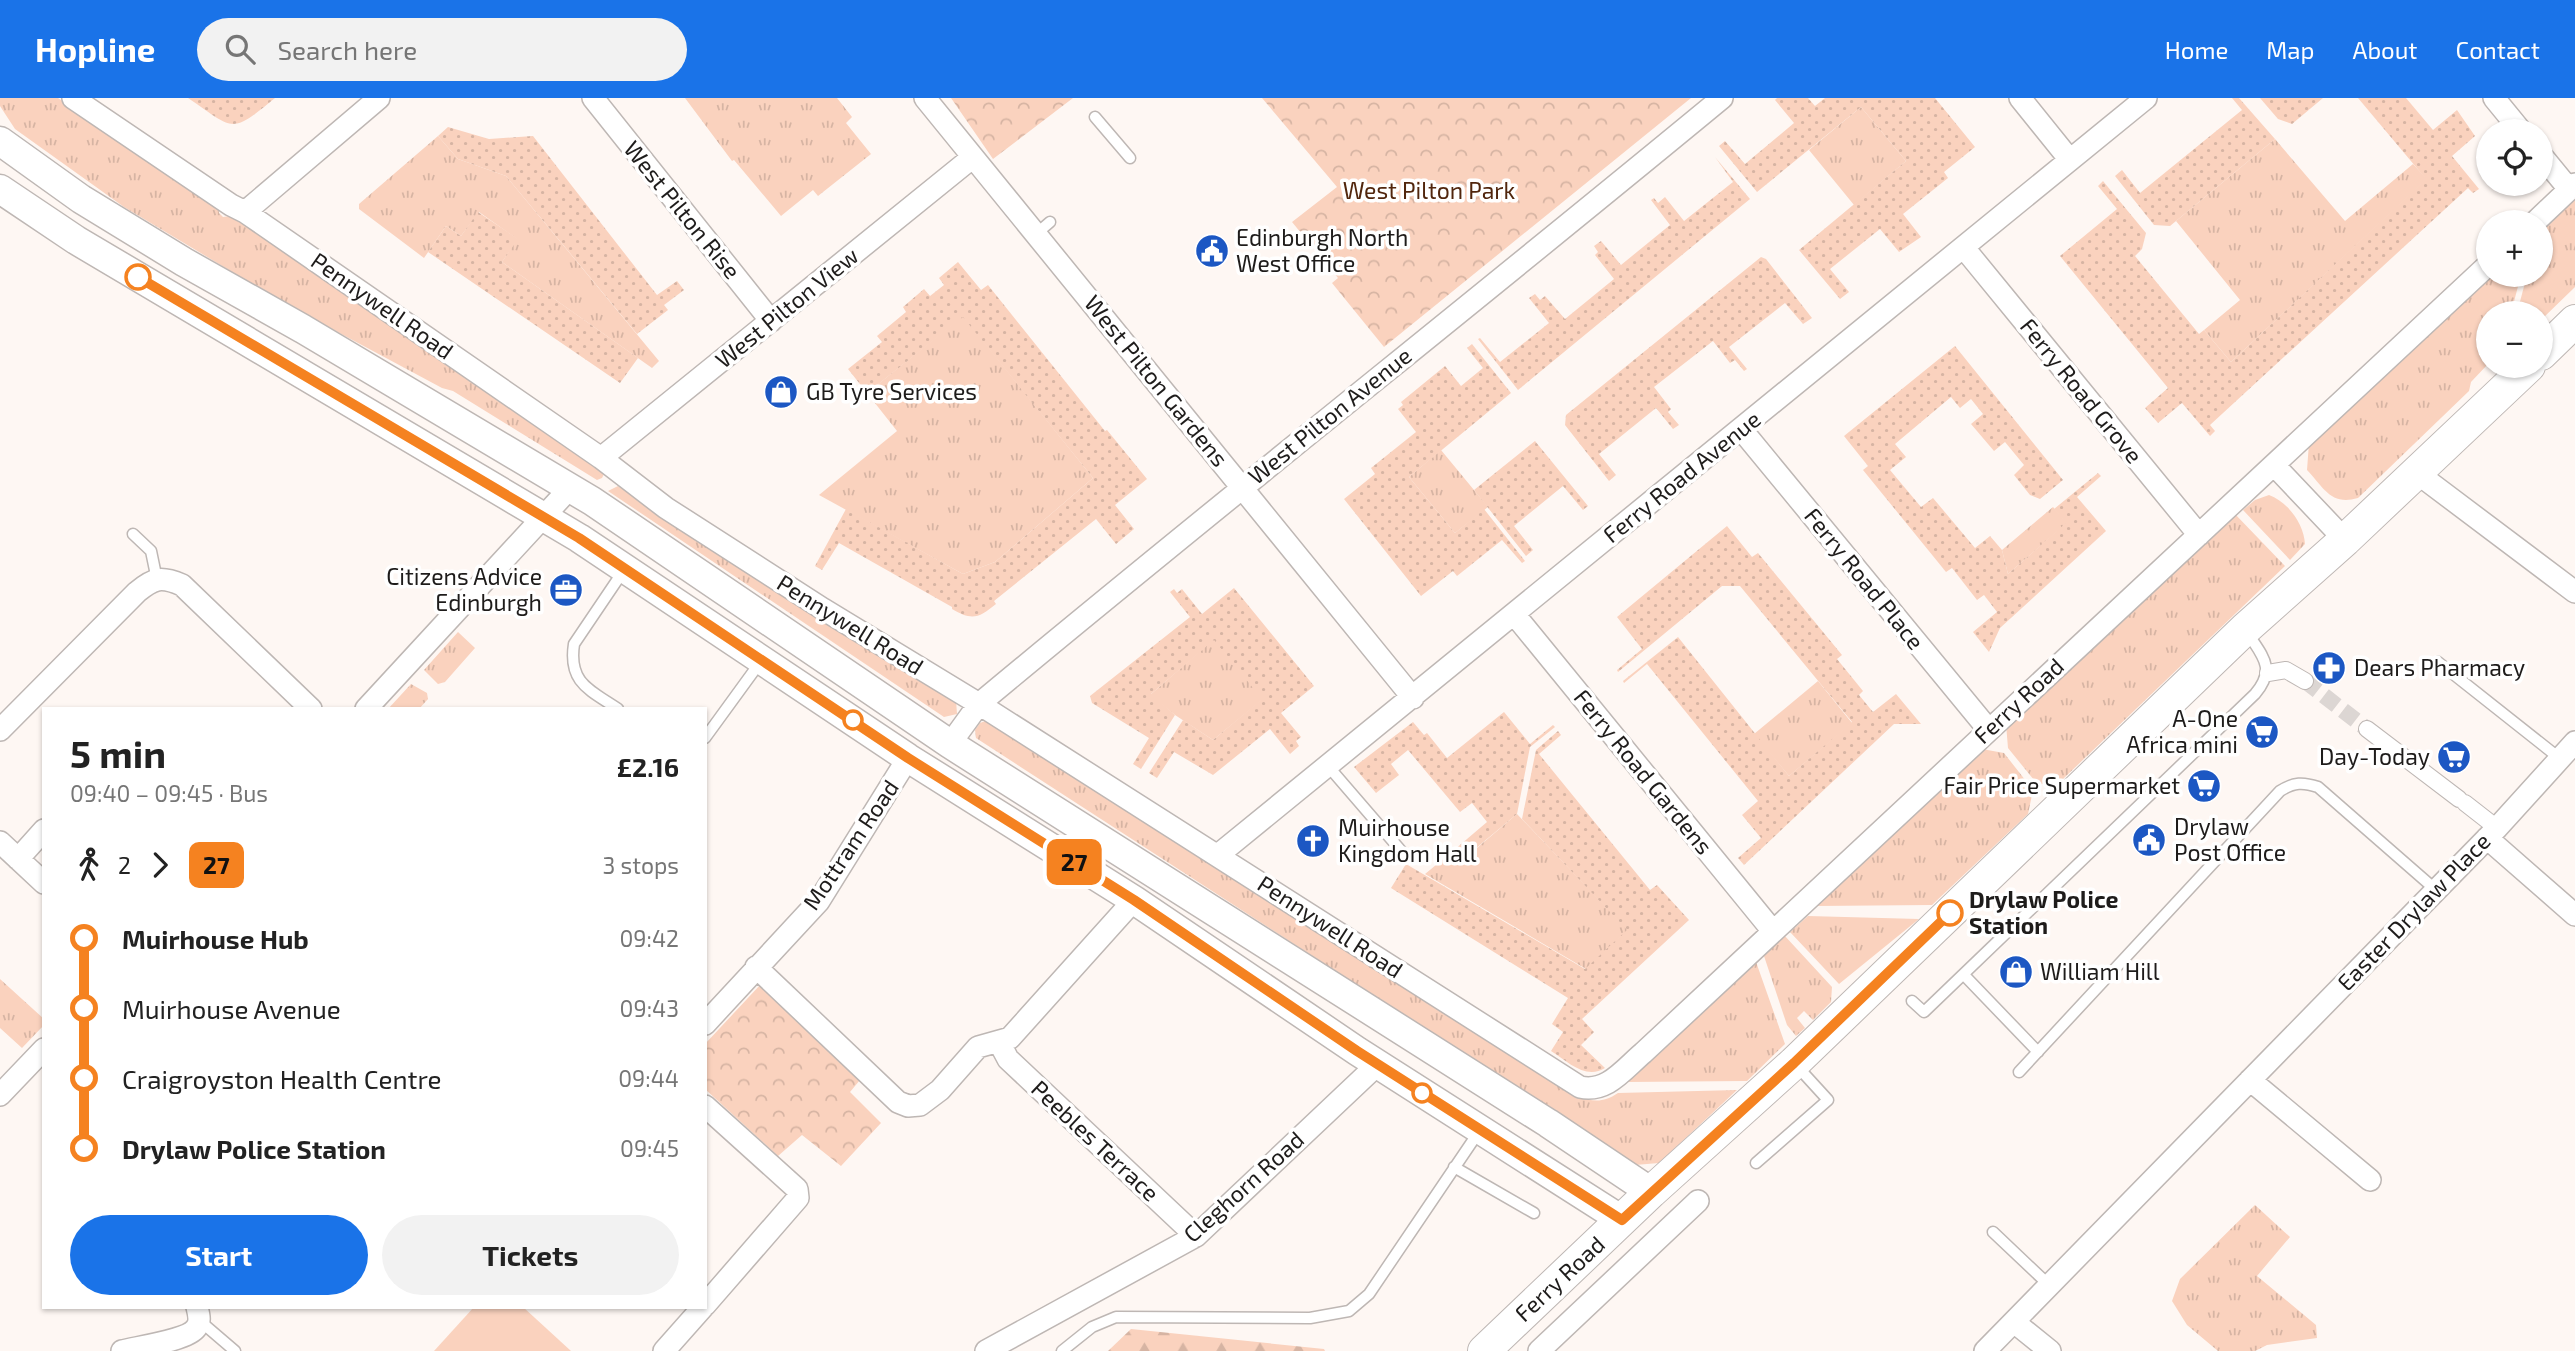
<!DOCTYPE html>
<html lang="en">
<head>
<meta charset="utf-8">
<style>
  :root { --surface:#fff; --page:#f2f2f2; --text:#222; --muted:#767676; --accent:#1a73e8 }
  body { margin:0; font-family:"Exo 2",sans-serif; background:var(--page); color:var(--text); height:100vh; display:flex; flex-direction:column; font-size:26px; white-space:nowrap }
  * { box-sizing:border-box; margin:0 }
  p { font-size:23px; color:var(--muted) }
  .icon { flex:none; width:38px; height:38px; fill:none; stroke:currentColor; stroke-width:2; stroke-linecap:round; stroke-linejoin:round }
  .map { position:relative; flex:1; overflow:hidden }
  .side { position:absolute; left:42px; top:609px; width:665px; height:602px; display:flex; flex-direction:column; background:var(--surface); border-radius:0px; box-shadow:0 2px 5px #0004 }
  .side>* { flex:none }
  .badge { padding:0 14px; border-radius:10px; font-size:24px; line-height:46px }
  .tools { position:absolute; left:2476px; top:21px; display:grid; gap:14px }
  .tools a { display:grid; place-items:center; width:77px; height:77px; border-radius:50%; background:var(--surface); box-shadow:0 2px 5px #0004; font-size:35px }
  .map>.badge { position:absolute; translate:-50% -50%; box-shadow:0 0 0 4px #fff }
  .legs { display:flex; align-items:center; gap:10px; height:77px; padding:0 28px; font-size:23px }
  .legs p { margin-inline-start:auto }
  .headline { display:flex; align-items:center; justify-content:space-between; height:119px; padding:0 28px }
  h1 { font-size:38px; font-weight:700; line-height:52px }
  .cta { display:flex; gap:14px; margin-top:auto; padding:14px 28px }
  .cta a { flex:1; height:80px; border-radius:42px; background:var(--accent); color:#fff; font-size:28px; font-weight:700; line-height:80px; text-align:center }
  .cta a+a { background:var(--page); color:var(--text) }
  ul { padding:0 28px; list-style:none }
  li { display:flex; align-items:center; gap:24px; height:70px; font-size:26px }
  li i { display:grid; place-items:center; width:10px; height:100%; margin:0 9px; background:currentColor }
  li i::after { content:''; width:18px; height:18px; margin:-9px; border:5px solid; border-radius:50%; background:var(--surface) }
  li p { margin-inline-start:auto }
  li:first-child i { background:linear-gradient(#0000 50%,currentColor 0) }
  li:last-child i { background:linear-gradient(currentColor 50%,#0000 0) }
  header { display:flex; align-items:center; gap:42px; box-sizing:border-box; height:98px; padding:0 35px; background:var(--accent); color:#fff }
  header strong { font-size:33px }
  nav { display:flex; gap:38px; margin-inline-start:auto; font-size:24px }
  .search { width:490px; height:63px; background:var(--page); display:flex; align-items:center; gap:18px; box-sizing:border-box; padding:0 24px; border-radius:38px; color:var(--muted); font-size:26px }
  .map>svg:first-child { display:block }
</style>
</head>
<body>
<header>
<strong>Hopline</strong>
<div class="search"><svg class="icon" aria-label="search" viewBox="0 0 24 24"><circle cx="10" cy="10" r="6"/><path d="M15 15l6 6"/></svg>Search here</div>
<nav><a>Home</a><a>Map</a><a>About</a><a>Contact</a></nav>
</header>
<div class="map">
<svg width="2575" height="1253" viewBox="0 0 2575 1253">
  <defs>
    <pattern id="grass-tufts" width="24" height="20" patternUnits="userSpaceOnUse" patternTransform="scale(1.75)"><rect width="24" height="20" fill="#fad2be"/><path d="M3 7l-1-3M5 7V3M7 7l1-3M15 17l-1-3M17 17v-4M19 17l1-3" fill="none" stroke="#d6b4a3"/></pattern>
    <pattern id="forest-firs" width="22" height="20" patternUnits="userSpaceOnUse" patternTransform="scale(1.75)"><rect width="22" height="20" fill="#fad2be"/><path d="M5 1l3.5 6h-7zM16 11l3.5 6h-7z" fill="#d6b4a3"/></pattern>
    <pattern id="park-crowns" width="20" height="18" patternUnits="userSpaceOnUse" patternTransform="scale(1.75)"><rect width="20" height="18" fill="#fad2be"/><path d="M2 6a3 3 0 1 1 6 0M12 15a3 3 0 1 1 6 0" fill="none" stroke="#d6b4a3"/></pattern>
    <pattern id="garden-dots" width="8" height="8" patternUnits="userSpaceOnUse" patternTransform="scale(1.75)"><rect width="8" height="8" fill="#fad2be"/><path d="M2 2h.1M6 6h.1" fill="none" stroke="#d6b4a3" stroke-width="1.8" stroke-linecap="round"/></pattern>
  </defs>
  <rect width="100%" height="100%" fill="#fef7f3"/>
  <!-- grass -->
  <path fill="url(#grass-tufts)" d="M0 0H58L218 108 219 115 223 119 230 118 320 173 599 364 604 376 602 380 597 382 453 293 442 290 289 208 124 109 15 31 0 8Z
    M685 0H837L852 19 846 25 871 56 818 98 813 92 781 118 734 62 732 63Z
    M1861 9 1906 63 1854 107 1809 52Z
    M438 38 458 61 506 78 659 263 652 270 502 164 517 141 479 114 461 138 446 128 424 160 359 111V106Z
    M2275 41 2345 123 2413 66 2427 81 2231 264 2204 232 2240 202 2176 123Z
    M2575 97V189L2541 222V215H2517L2527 177H2541V129Z
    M2490 177H2521L2511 215H2488V266L2471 284 2469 293 2358 400C2331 408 2324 390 2307 372L2309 345Z
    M963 218 1093 380 995 464 963 476 819 397 897 333 867 295Z
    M1441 352 1488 409 1455 435 1409 379Z
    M618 388 780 496 956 602 957 616 944 619 608 393Z
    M2269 397C2288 404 2304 426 2305 446L2290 462 2243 412 2255 402Z
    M2053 409 2067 425 2008 476 2002 452Z
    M2234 415 2285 468 2063 681 2038 687 2008 650 2006 626Z
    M458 534 475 550 445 584 438 586 424 572Z
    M1214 541 1263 601 1213 642 1175 617 1150 597Z
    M1818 583 1852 625 1789 678 1754 636Z
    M411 586 427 595 428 601 419 611H388Z
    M988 622 1577 998C1593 1004 1603 1005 1618 995L1737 992 1659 1065 1635 1067 976 640 975 632 980 625Z
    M1982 651 2004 655 2033 692 2028 716 1932 807 1815 808Z
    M1517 716 1628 832 1586 871 1425 776 1447 758 1458 766Z
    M1808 818 1919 821 1839 886 1790 834Z
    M1784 837 1832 889 1831 904 1813 922 1804 913 1797 920 1805 930 1796 938 1787 927 1763 855Z
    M1755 861 1785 946 1747 983 1627 984Z
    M0 881 44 921V927L22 950 0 930Z
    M2255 1107 2290 1139 2257 1178 2316 1227 2317 1240 2267 1247 2255 1253H2218L2187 1227 2172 1203 2180 1181Z"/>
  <!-- forest -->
  <path fill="url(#forest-firs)" d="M1131 1231 1324 1251 1325 1253H1108Z"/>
  <!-- park -->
  <path fill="url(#park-crowns)" d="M951 0H1073L993 61Z
    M1262 0H1691L1384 249 1332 185 1338 180 1292 124 1337 89Z
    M761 886 860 982 850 994 881 1025 841 1068 802 1037 778 1058 705 991V946Z"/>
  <!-- garden -->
  <path fill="url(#garden-dots)" d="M188 0H275C230 37 235 32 188 0Z
    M1777 0H1808L1815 8 1825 0H1935L1975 49 1944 74 1948 80 1903 116 1921 139 1899 154 1880 131 1830 171 1849 194 1840 201 1799 152 1906 63 1861 9 1757 94 1719 48 1725 43 1745 66 1794 25 1775 2Z
    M2232 0H2239L2275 41 2170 128 2154 127 2115 78 2122 72 2140 95 2242 12Z
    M2260 0H2323L2292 26 2278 21Z
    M2358 0H2406L2433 32 2457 12 2475 38 2452 58 2479 91 2473 95 2468 90 2210 327 2215 333 2210 338 2182 305 2158 325 2145 310 2168 290 2060 158 2117 111 2098 88 2103 83 2146 135 2142 151 2135 158 2199 236 2204 232 2231 264 2426 81Z
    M448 29 489 41 533 38 657 197 677 183 684 192 664 207 668 212 637 236 506 78 458 61 438 38Z
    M1715 59 1750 101 1518 292 1478 241 1480 240 1500 264 1549 225 1529 200 1535 196 1540 202 1545 198 1565 221 1614 181 1595 157 1598 154 1594 148 1601 143 1621 167 1670 127 1651 102 1654 100 1658 105 1665 99 1684 123 1733 84Z
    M478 114 518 141 502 164 638 260 620 285 428 154 446 128 461 138Z
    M1761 159 1766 161 1812 220 1803 226 1785 205 1729 249 1747 271 1744 273 1735 262 1730 265 1713 243 1654 289 1671 311 1668 314 1679 327 1673 331 1656 310 1599 356 1616 377 1609 383 1565 327 1566 317Z
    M958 164 981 192 988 187 1105 333 1107 332 1147 381 1115 407 1134 431 1116 446 1096 421 994 503 996 506C979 520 972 523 952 511V509L839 445 822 472 815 468 846 411 963 476 995 464 1093 380 963 219 867 295 848 271 882 244 877 238 906 214 903 209 924 191 930 198 944 187 939 180Z
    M1472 246 1511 295 1409 379 1455 435 1484 411 1525 463 1522 465 1502 442 1457 478 1453 473 1421 498 1344 401 1375 376 1371 370 1416 334 1398 311 1403 307 1401 304 1445 268 1461 288 1483 270 1467 250Z
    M1955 248 2063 382 2040 401 2030 397 2014 377 2024 367 2005 344 1994 353 1971 326 1983 316 1971 301 1960 310 1951 299 1895 346 1906 359 1890 372 1921 409 1933 400 1975 450 1990 438 2002 452 2008 476 2066 425 2054 411 2098 375 2101 378 2077 399 2106 433 2000 530 1989 554 1973 534 1997 514 1984 497 1977 502 1952 470 1946 474 1863 372 1868 368 1844 338Z
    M1535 343 1588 408 1583 412 1563 388 1514 428 1533 452 1526 458 1474 392Z
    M1727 428 1752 459 1758 455 1842 557 1837 561 1863 593 1859 597 1873 614 1896 596 1921 626H1894L1744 767 1738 760 1761 740 1742 717 1758 703 1647 566 1624 585 1623 583 1678 539 1789 678 1852 624 1740 488H1722L1618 574 1617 572 1642 551 1617 519Z
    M1234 490 1314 588 1281 615 1301 639 1296 643 1299 648 1290 656 1270 631 1213 677 1174 654 1157 680 1149 675 1183 622 1213 642 1262 601 1214 542 1151 596 1175 617 1141 671 1133 666 1149 640 1092 605 1090 598 1190 519 1170 494 1174 491 1177 495 1182 491 1202 516Z
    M1504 614 1530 646 1553 627 1555 629 1530 649 1517 716 1457 766 1447 758 1487 724 1472 705 1460 714 1408 652 1391 666 1399 677 1376 695 1354 669 1413 624 1424 637 1427 635 1447 660Z
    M1558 633 1561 637 1539 656 1650 792 1657 787 1689 822 1582 921 1594 934 1581 947 1605 970C1586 982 1568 964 1551 953L1563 934 1552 926 1568 900 1391 790 1406 766 1585 871 1627 832 1522 721 1536 652Z"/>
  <!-- pitch -->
  <path fill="#fad2be" d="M474 1209H523L571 1253H434Z"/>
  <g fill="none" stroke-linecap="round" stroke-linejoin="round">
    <!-- pedestrian-tunnel -->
    <path stroke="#dcd6d3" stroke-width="16" stroke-dasharray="16 8" stroke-linecap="butt" d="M2305 583 2367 631"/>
    <!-- service casing -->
    <g stroke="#beb7b4" stroke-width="13">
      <path id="service" d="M1095 19 1130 60
        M1036 136 1050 124
        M133 436 151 453 157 482
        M2438 564 2558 659
        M618 611C590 592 568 585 574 546L624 472
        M705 640 761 563
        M1328 668 1403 755
        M1964 877 2038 954
        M1912 903 1924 914 2255 596C2277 570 2262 558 2247 534
        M2019 974 2280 693C2294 684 2303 684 2318 689L2436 792
        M1756 1065 1828 1002 1796 967
        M1454 1069 1534 1115
        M1993 1134 2050 1188
        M200 1223 235 1253
        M1062 1253 1092 1229 1116 1219 1310 1220 1349 1213 1369 1196 1480 1032"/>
    </g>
    <!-- pedestrian casing -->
    <g stroke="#beb7b4" stroke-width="18">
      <path id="pedestrian" d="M2268 575 2286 572 2305 583
        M2367 631 2459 701
        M2465 705 2497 730"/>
    </g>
    <!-- minor casing -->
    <g stroke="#beb7b4" stroke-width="24">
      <path id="minor" d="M73 0 231 107 245 114 601 360 666 410 823 511 979 606 1580 989C1607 995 1623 972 1643 955L2488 167
        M593 0 771 223
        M925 0 1413 600
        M2020 0 2070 62
        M2494 0 2521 33
        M2541 57 2569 91
        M245 114 379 0
        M2535 124 2575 86
        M1964 150 2199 437
        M1741 331 1988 631
        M601 360 973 59
        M2274 367 2345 442
        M2417 375 2575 494
        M1514 516 1772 832
        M366 611 570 390
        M0 632 137 494C154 480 161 478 182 487L311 611
        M950 646 979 606C1225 401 1475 204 1722 0
        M2487 740 2575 817
        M0 744 44 785
        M1218 757 2146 0
        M18 761 44 732
        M756 869 898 1004 908 1008 920 1007 940 992 978 949 1010 940 1134 802
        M705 926 819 803 908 660
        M999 944 1008 961 1196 1138
        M2250 982 2370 1082
        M0 997 44 951
        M705 1008 797 1091 798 1100 705 1207
        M2014 1224 2050 1253
        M122 1253C138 1249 188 1242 196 1230 201 1224 199 1217 197 1209
        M664 1253 703 1209
        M986 1253 1196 1138 1378 966
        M1539 1253 1698 1103
        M1985 1253 2497 730 2575 644"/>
    </g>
    <!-- tertiary casing -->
    <g stroke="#beb7b4" stroke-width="31">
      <path id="tertiary" d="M0 43 81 101 184 164 303 231 592 403 950 646 1548 1025 1651 1094
        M0 91 76 142 579 440 908 660 1134 802 1357 953 1622 1122"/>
    </g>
    <!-- secondary casing -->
    <g stroke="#beb7b4" stroke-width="34">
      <path id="secondary" d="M2541 256 2575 223
        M1484 1253 1651 1094 1794 965 2245 531 2345 442 2529 268"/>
    </g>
    <!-- service -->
    <use href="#service" stroke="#fff" stroke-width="10"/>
    <!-- pedestrian -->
    <use href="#pedestrian" stroke="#fff" stroke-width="16"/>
    <!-- minor -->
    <use href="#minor" stroke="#fff" stroke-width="21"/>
    <!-- tertiary -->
    <use href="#tertiary" stroke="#fff" stroke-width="28"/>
    <!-- secondary -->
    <use href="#secondary" stroke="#fff" stroke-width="32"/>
  </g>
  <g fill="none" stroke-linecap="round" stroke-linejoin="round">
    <!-- line-1 casing -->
    <g stroke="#fff" stroke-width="16">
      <path id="line-1" d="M138 179 579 440 908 660 1134 802 1357 953 1622 1122 1794 965 1950 815"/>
    </g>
    <!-- line-1 -->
    <use href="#line-1" stroke="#f58220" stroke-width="10"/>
  </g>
  <!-- icons -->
  <defs>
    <g id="civic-disc" transform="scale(1.75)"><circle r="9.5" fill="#1c57c3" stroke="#fff"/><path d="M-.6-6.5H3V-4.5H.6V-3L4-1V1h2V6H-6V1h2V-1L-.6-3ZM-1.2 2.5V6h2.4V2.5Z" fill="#fff"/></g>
    <g id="shop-disc" transform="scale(1.75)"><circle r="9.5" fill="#1c57c3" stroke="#fff"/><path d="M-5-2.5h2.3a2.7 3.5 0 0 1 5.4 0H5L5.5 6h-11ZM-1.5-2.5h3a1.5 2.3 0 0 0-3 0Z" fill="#fff"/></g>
    <g id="office-disc" transform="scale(1.75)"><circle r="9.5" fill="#1c57c3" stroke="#fff"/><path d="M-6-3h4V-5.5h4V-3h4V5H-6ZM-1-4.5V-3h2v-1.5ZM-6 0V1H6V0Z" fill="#fff"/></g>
    <g id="pharmacy-disc" transform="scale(1.75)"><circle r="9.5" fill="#1c57c3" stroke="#fff"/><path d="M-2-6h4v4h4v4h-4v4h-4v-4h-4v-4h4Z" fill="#fff"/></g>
    <g id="supermarket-disc" transform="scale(1.75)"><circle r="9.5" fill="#1c57c3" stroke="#fff"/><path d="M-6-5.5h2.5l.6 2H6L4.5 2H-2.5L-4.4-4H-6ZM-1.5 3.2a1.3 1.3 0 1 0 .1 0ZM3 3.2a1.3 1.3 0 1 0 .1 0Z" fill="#fff"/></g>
    <g id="church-disc" transform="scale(1.75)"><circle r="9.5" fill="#1c57c3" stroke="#fff"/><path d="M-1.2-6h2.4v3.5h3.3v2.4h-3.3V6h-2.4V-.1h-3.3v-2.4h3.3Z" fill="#fff"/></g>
  </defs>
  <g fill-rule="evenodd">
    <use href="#civic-disc" x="1212" y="153"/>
    <use href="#shop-disc" x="781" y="294"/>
    <use href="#office-disc" x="566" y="492"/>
    <use href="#pharmacy-disc" x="2329" y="570"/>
    <use href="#supermarket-disc" x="2262" y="634"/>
    <use href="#supermarket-disc" x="2454" y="659"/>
    <use href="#supermarket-disc" x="2204" y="688"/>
    <use href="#civic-disc" x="2149" y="742"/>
    <use href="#church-disc" x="1313" y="743"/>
    <use href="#shop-disc" x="2016" y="874"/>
  </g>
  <!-- markers -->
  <g fill="#fff" stroke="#f58220" stroke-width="3.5">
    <circle cx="138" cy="179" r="12"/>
    <circle cx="853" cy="622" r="9"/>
    <circle cx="1950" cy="815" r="12"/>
    <circle cx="1422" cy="995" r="9"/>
  </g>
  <g text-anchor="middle" stroke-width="7" stroke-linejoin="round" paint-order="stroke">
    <!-- park labels -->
    <g font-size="23" fill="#51260d" stroke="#fff">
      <text x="1429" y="101">West Pilton Park</text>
    </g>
    <!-- street labels -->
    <g font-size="23" fill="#1e1c1b" stroke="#fff">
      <text transform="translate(682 112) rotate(51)" y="8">West Pilton Rise</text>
      <text transform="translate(382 208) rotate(35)" y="8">Pennywell Road</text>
      <text transform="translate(787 210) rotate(-39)" y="8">West Pilton View</text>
      <text transform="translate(1156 283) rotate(51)" y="8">West Pilton Gardens</text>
      <text transform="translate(2081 293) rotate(51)" y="8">Ferry Road Grove</text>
      <text transform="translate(1330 318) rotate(-39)" y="8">West Pilton Avenue</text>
      <text transform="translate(1682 379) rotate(-39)" y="8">Ferry Road Avenue</text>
      <text transform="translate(1864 481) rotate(51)" y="8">Ferry Road Place</text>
      <text transform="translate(850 527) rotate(32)" y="8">Pennywell Road</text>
      <text transform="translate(2019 603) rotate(-43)" y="8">Ferry Road</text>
      <text transform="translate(1643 674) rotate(51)" y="8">Ferry Road Gardens</text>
      <text transform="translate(851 747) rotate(-56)" y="8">Mottram Road</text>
      <text transform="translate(2414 814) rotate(-46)" y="8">Easter Drylaw Place</text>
      <text transform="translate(1330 829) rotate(33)" y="8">Pennywell Road</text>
      <text transform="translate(1095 1043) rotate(43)" y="8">Peebles Terrace</text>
      <text transform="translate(1244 1089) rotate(-42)" y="8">Cleghorn Road</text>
      <text transform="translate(1560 1181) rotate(-43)" y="8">Ferry Road</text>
    </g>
    <!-- poi labels -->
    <g font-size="23" fill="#1e1c1b" stroke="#fff" text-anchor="start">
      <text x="1236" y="148">Edinburgh North<tspan x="1236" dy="26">West Office</tspan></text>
      <text x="806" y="302">GB Tyre Services</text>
      <text x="542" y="487" text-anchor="end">Citizens Advice<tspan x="542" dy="26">Edinburgh</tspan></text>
      <text x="2354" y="578">Dears Pharmacy</text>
      <text x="2238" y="629" text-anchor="end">A-One<tspan x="2238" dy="26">Africa mini</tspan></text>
      <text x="2430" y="667" text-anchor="end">Day-Today</text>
      <text x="2180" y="696" text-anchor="end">Fair Price Supermarket</text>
      <text x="2174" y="737">Drylaw<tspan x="2174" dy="26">Post Office</tspan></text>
      <text x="1338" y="738">Muirhouse<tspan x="1338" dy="26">Kingdom Hall</tspan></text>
      <text x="2040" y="882">William Hill</text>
    </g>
    <!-- stop labels -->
    <g font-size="23" font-weight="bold" fill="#1e1c1b" stroke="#fff" text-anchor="start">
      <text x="1969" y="810">Drylaw Police<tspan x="1969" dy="26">Station</tspan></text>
    </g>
  </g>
</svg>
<div class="tools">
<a><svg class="icon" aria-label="locate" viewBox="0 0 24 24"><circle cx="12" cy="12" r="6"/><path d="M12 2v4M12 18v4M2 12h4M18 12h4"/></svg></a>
<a>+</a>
<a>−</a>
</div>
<b class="badge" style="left:1074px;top:764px;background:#f58220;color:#111">27</b>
<section class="side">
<div class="headline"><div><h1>5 min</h1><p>09:40 – 09:45 · Bus</p></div><b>£2.16</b></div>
<div class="legs"><svg class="icon" aria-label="walk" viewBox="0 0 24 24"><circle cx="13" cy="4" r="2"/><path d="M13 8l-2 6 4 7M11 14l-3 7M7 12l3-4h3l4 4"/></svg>2<svg class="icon" aria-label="forward" viewBox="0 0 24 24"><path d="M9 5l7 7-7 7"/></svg><b class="badge" style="background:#f58220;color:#111">27</b><p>3 stops</p></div>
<ul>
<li><i style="color:#f58220"></i><b>Muirhouse Hub</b><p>09:42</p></li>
<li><i style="color:#f58220"></i><span>Muirhouse Avenue</span><p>09:43</p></li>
<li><i style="color:#f58220"></i><span>Craigroyston Health Centre</span><p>09:44</p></li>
<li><i style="color:#f58220"></i><b>Drylaw Police Station</b><p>09:45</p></li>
</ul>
<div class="cta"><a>Start</a><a>Tickets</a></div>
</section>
</div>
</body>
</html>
